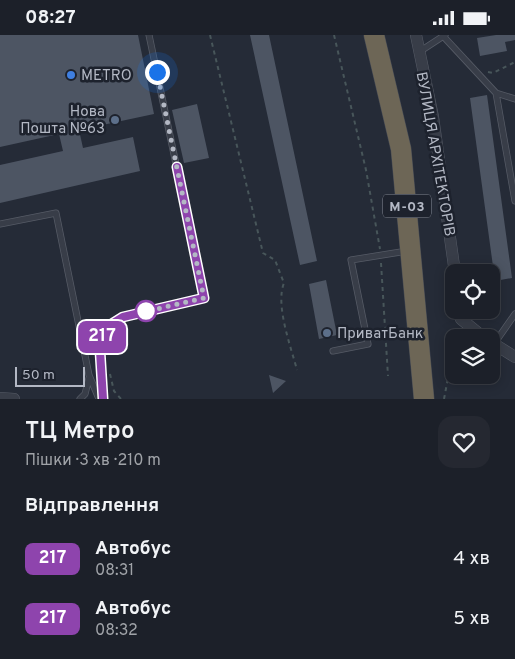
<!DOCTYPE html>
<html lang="uk">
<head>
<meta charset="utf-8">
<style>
  :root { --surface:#1c2029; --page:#252831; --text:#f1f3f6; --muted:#a0a3a8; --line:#3a3e46 }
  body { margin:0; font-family:Overpass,sans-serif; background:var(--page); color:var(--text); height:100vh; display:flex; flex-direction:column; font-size:19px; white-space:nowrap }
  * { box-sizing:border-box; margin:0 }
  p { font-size:16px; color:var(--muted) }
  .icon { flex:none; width:28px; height:28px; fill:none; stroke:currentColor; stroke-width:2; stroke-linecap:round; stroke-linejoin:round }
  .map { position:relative; height:364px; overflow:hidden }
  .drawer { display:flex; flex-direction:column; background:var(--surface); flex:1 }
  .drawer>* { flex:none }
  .badge { padding:0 10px; border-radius:8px; font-size:18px; line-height:32px }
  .buttons { position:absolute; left:445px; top:229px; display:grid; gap:10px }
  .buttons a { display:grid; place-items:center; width:55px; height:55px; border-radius:10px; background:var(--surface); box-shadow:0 2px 12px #0003,0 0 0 1px var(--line); font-size:25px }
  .scale { position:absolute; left:15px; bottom:12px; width:70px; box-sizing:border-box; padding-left:5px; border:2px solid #b3b8c4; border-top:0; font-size:14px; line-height:18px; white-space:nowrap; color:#b3b8c4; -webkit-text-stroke:4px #1d222d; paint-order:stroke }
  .you { position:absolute; width:25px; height:25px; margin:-12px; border:4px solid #fff; border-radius:50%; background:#1a73e8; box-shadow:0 0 0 8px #1a73e833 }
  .map>.badge { position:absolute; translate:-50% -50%; box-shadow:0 0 0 2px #fff }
  h2 { padding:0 25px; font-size:19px; line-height:45px }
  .round { display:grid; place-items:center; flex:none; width:52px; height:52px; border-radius:15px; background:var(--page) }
  .headline { display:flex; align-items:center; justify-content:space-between; height:85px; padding:0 25px }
  h1 { font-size:24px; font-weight:600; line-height:38px }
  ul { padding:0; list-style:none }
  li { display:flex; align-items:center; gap:15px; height:60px; padding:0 25px }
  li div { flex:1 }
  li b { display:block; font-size:19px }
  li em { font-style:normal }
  li .badge { min-width:55px; font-weight:700; text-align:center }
  .status { display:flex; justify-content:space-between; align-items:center; height:35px; padding:0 25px; background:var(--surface); direction:ltr }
  .status svg { height:14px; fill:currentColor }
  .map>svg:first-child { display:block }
</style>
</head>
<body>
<div class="status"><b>08:27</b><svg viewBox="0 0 49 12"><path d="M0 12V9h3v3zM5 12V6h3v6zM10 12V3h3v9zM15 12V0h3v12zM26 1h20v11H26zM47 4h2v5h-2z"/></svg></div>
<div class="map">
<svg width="515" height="364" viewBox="0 0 515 364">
  <rect width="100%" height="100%" fill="#252b37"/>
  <!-- building -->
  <path fill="#4d5563" d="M0 0H138L154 79 79 95 83 113 133 102 140 136 0 168V130L63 116 59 99 0 112Z
    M250 0H269L317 226 300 230Z
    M496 0H515V5L505 7 507 16 480 21 477 3Z
    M487 60 512 243 495 246 470 63Z
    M197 69 209 123 184 128 172 75Z
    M326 245 337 300 319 304 309 249Z
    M269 340 286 346 273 358Z"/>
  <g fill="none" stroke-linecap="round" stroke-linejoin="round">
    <!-- lane casing -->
    <g stroke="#565b66" stroke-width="7">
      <path id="lane" d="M443 1 496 58 515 166
        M419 17 445 0
        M496 58 515 64
        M0 189 56 178 89 340 99 364
        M494 309 515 279
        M333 316 368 309 351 225 407 216
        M80 364 85 359 89 343
        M103 364 100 311 103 297 110 289 123 282 204 263 149 0"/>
    </g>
    <!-- street casing -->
    <g stroke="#565b66" stroke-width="12">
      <path id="street" d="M416 0 433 82 455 238
        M460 275 461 284 483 302
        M491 307 515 322
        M0 363 14 364"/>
    </g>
    <!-- highway casing -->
    <g stroke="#434853" stroke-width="21">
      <path id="highway" d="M374 0 401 114 424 364"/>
    </g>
    <!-- path -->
    <path stroke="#48565a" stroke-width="2" stroke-dasharray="4 4" stroke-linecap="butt" d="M210 0 263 218 275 225 284 248C275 270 291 312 297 335
      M334 0 366 135 380 214
      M488 37 493 38 515 27
      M381 228 388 341
      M110 339 114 356 121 364
      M444 364 452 322"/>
    <!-- lane -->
    <use href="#lane" stroke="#383d48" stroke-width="5.5"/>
    <!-- street -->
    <use href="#street" stroke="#383d48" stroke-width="11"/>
    <!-- highway -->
    <use href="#highway" stroke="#6d6656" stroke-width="20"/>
  </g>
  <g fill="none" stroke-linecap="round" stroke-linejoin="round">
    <!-- line casing -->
    <g stroke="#fff" stroke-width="11">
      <path id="line" d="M103 364 100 316 102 301 107 292 123 282 204 263 177 132"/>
    </g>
    <!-- line -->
    <use href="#line" stroke="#8e44ad" stroke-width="8"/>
    <!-- walk -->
    <path stroke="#b3b8c4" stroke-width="5" stroke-dasharray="0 9" d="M146 276 144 277 204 263 157 37"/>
  </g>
  <!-- markers -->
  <circle fill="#3f7fe0" stroke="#1d222d" stroke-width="2" cx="71" cy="40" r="5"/>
  <g fill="#5c6f8a" stroke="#1d222d" stroke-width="2">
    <circle cx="115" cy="85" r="5"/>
    <circle cx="327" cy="298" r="5"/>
  </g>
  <circle fill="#fff" stroke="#8e44ad" stroke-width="2.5" cx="146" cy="276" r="10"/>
  <g text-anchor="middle" stroke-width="5" stroke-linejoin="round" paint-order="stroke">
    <!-- shield labels -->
    <rect fill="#1d222d" stroke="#868b97" stroke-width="1" x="383" y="159.5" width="48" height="23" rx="4"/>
    <g font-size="14" font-weight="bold" fill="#b3b8c4">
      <text x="407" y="176">М-03</text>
    </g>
    <!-- poi labels -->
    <g font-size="15" fill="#b3b8c4" stroke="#1d222d" text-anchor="start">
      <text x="81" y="45">METRO</text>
      <text x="105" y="81" text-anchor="end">Нова<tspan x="105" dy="17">Пошта №63</tspan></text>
      <text x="337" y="303">ПриватБанк</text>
    </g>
    <!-- street labels -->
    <g font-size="15" fill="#b3b8c4" stroke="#1d222d">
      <text transform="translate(436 119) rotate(80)" y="5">ВУЛИЦЯ АРХІТЕКТОРІВ</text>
    </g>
  </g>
</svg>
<div class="buttons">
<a><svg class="icon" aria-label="locate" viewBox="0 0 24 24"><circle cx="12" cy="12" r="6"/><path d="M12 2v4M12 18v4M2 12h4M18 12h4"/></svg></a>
<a><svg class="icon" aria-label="layers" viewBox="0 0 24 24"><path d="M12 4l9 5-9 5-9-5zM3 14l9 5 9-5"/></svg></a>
</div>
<div class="scale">50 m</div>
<div class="you" style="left:157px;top:37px"></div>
<b class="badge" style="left:102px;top:302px;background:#8e44ad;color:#fff">217</b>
</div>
<section class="drawer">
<div class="headline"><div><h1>ТЦ Метро</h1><p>Пішки · 3 хв · 210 m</p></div><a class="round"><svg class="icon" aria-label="heart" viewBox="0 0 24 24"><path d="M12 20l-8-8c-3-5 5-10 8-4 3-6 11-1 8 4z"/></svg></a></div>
<h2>Відправлення</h2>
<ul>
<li><span class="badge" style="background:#8e44ad;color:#fff">217</span><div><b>Автобус</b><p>08:31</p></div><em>4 хв</em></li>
<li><span class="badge" style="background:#8e44ad;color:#fff">217</span><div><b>Автобус</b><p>08:32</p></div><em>5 хв</em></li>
</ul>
</section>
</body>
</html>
